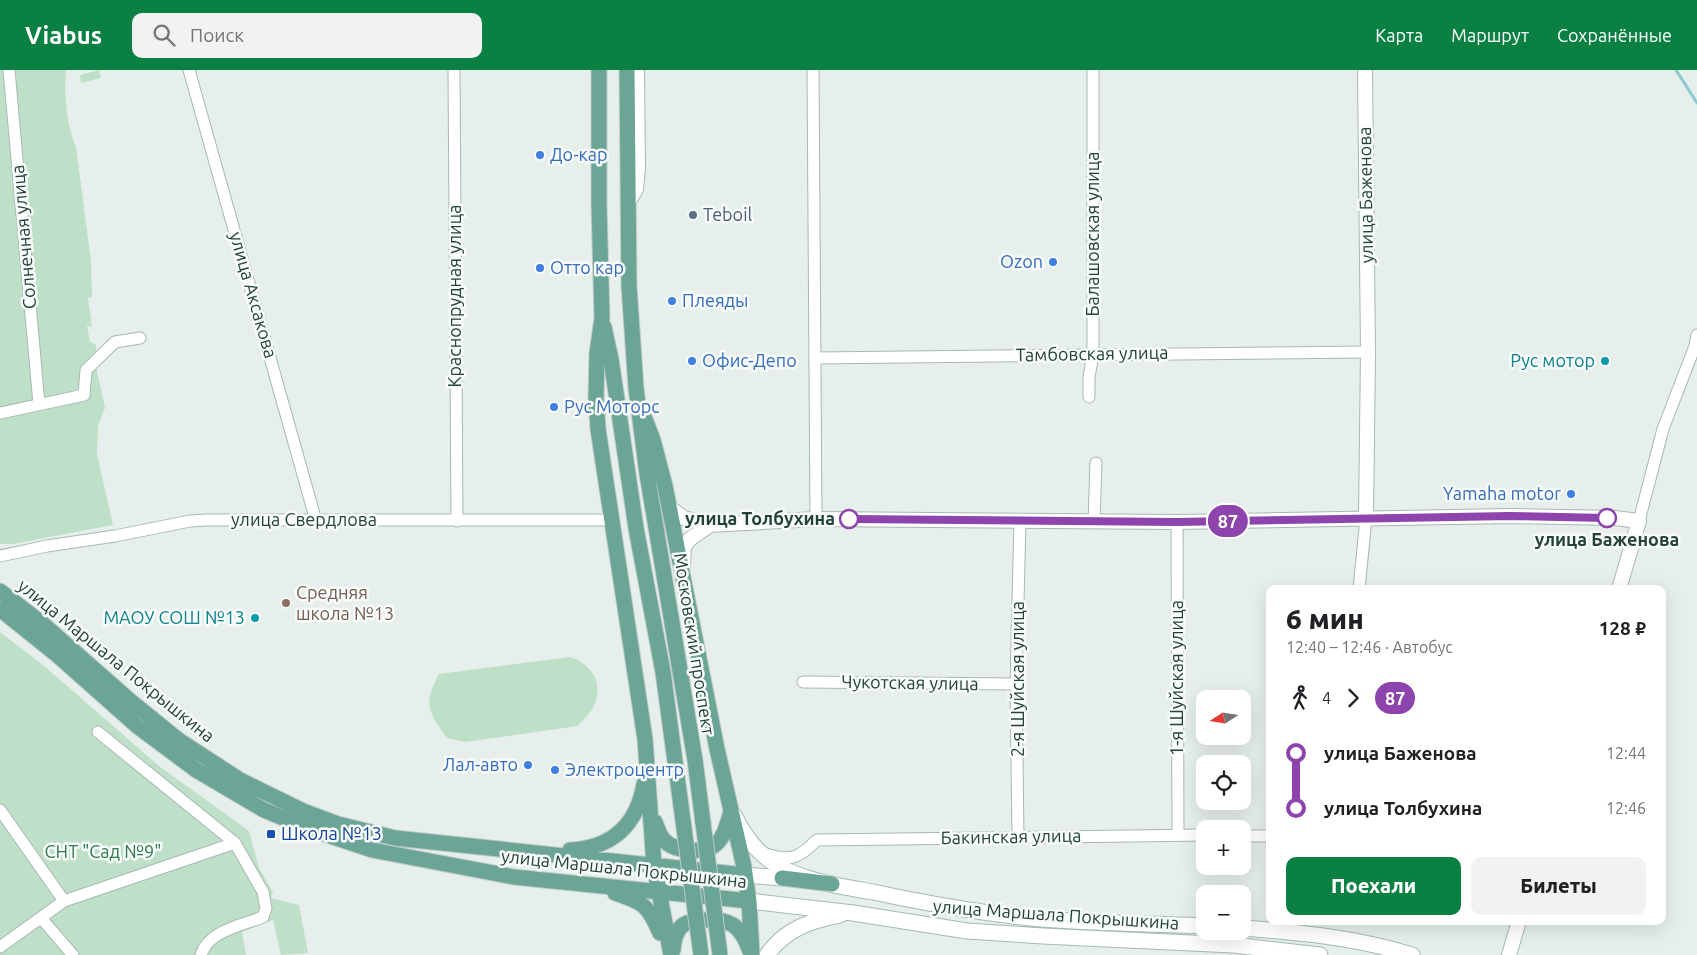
<!DOCTYPE html>
<html lang="ru">
<head>
<meta charset="utf-8">
<style>
  :root { --surface:#fff; --page:#f2f2f2; --text:#202124; --muted:#757577; --accent:#0b8043 }
  body { margin:0; font-family:Ubuntu,sans-serif; background:var(--page); color:var(--text); height:100vh; display:flex; flex-direction:column; font-size:19px; white-space:nowrap }
  * { box-sizing:border-box; margin:0 }
  p { font-size:16px; color:var(--muted) }
  .icon { flex:none; width:28px; height:28px; fill:none; stroke:currentColor; stroke-width:2; stroke-linecap:round; stroke-linejoin:round }
  .map { position:relative; flex:1; overflow:hidden }
  .sheet { position:absolute; left:1266px; top:515px; width:400px; height:340px; display:flex; flex-direction:column; background:var(--surface); border-radius:10px; box-shadow:0 5px 20px #0002 }
  .sheet>* { flex:none }
  .badge { padding:0 10px; border-radius:16px; font-size:18px; line-height:32px }
  .needle { width:32px; rotate:258deg }
  .fabs { position:absolute; left:1196px; top:620px; display:grid; gap:10px }
  .fabs a { display:grid; place-items:center; width:55px; height:55px; border-radius:10px; background:var(--surface); box-shadow:0 5px 20px #0002; font-size:25px }
  .map>.badge { position:absolute; translate:-50% -50%; box-shadow:0 0 0 2px #fff }
  .legs { display:flex; align-items:center; gap:8px; height:55px; padding:0 20px; font-size:16px }
  .legs p { margin-inline-start:auto }
  .summary { display:flex; align-items:center; justify-content:space-between; height:85px; padding:0 20px }
  h1 { font-size:28px; font-weight:800; line-height:38px }
  .primary-button { display:flex; gap:10px; margin-top:auto; padding:10px 20px }
  .primary-button a { flex:1; height:58px; border-radius:10px; background:var(--accent); color:#fff; font-size:20px; font-weight:800; line-height:58px; text-align:center }
  .primary-button a+a { background:var(--page); color:var(--text) }
  ul { padding:0 20px; list-style:none }
  li { display:flex; align-items:center; gap:18px; height:55px; font-size:19px }
  li i { display:grid; place-items:center; width:8px; height:100%; margin:0 6px; background:currentColor }
  li i::after { content:''; width:12px; height:12px; margin:-6px; border:4px solid; border-radius:50%; background:var(--surface) }
  li p { margin-inline-start:auto }
  li:first-child i { background:linear-gradient(#0000 50%,currentColor 0) }
  li:last-child i { background:linear-gradient(currentColor 50%,#0000 0) }
  header { display:flex; align-items:center; gap:30px; box-sizing:border-box; height:70px; padding:0 25px; background:var(--accent); color:#fff }
  header strong { font-size:24px }
  nav { display:flex; gap:28px; margin-inline-start:auto; font-size:18px }
  .search { width:350px; height:45px; background:var(--page); display:flex; align-items:center; gap:12px; box-sizing:border-box; padding:0 18px; border-radius:10px; color:var(--muted); font-size:19px }
  .map>svg:first-child { display:block }
</style>
</head>
<body>
<header>
<strong>Viabus</strong>
<div class="search"><svg class="icon" aria-label="search" viewBox="0 0 24 24"><circle cx="10" cy="10" r="6"/><path d="M15 15l6 6"/></svg>Поиск</div>
<nav><a>Карта</a><a>Маршрут</a><a>Сохранённые</a></nav>
</header>
<div class="map">
<svg width="1697" height="885" viewBox="0 0 1697 885">
  <rect width="100%" height="100%" fill="#e6efeb"/>
  <!-- green -->
  <path fill="#bfe0c8" d="M0 0H66C64 27 66 52 76 77L91 191 92 227 88 228 92 257 87 256 90 272 96 275V296L105 338 98 356 97 384 113 455 13 474H0Z
    M99 0 101 8 81 13 80 5Z
    M0 562 43 595 159 696 249 761 259 798 273 822 271 828 299 835 308 883 281 885 273 850 242 862 246 885H0Z
    M570 587C594 595 606 617 591 641 588 646 582 651 578 656L465 672 447 668C428 642 423 634 439 604Z"/>
  <g fill="none" stroke-linecap="round" stroke-linejoin="round">
    <!-- stream -->
    <path stroke="#8ec9d4" stroke-width="3" d="M1676 0 1697 33"/>
    <!-- minor casing -->
    <g stroke="#a8b8b2" stroke-width="13">
      <path id="minor" d="M9 0 39 334
        M189 0 316 451
        M454 0 457 451
        M813 0 816 449
        M816 288 1368 282
        M1089 327V307L1093 284V0
        M0 343 84 325 86 300 115 272 140 268
        M1094 451 1096 393
        M1639 451 1663 359 1695 276 1697 265
        M1177 452 1178 765
        M0 486 47 476 115 466 190 451 207 450H612
        M1359 519 1366 448
        M803 612 1016 614
        M98 662 235 773 263 822 266 838 263 847C242 855 208 861 201 885
        M0 740 64 831
        M1242 766H1270
        M1018 767 1016 614 1020 451
        M766 784C791 792 799 788 817 770L1205 765
        M41 848 73 885
        M0 877 64 831 235 773"/>
    </g>
    <!-- tertiary casing -->
    <g stroke="#a8b8b2" stroke-width="16">
      <path id="tertiary" d="M1365 0 1368 282 1366 448
        M628 133 636 119 638 97 637 0
        M670 438 684 448 710 455 816 449 1177 452 1510 446 1615 448 1639 451 1619 519
        M683 495 684 477 690 469 710 455
        M1509 885 1519 851"/>
    </g>
    <!-- secondary casing -->
    <g stroke="#a4bbb3" stroke-width="17">
      <path id="secondary" d="M734 745C743 763 754 780 772 792 801 811 839 816 873 822 929 834 985 844 1042 849 1096 853 1151 854 1205 856
        M745 805 782 808
        M749 831 853 843 967 861 1043 866 1233 875 1320 885
        M1242 858C1299 862 1358 868 1412 885
        M767 885C785 859 810 851 840 845"/>
    </g>
    <!-- primary casing -->
    <g stroke="#c2cac8" stroke-width="17">
      <path id="primary" d="M599 0V134L602 248 597 283 596 328 598 359 645 669 654 795 671 885
        M627 0 629 216 636 318 647 404 695 690 703 753
        M604 257 611 289 636 458 663 602 684 758
        M645 349 653 370 665 416 717 679 744 797 749 831 752 885
        M0 521 44 555 128 629 180 671 240 710 303 741 338 754 395 768 745 805
        M0 539 57 585 137 656 196 700 264 740 312 760 372 780 514 807 749 831
        M655 752C658 759 659 765 664 770 673 781 705 785 716 774 725 766 727 754 731 742
        M570 780C612 778 637 755 644 714
        M782 808 832 814
        M615 823C643 832 648 835 660 863
        M673 880C675 854 686 849 710 850 718 850 725 850 733 855 742 861 746 871 750 881"/>
    </g>
    <!-- minor -->
    <use href="#minor" stroke="#fff" stroke-width="11"/>
    <!-- tertiary -->
    <use href="#tertiary" stroke="#fff" stroke-width="14"/>
    <!-- secondary -->
    <use href="#secondary" stroke="#fff" stroke-width="15"/>
    <!-- primary -->
    <use href="#primary" stroke="#6aa596" stroke-width="15"/>
    <!-- primary-bridge casing -->
    <g stroke="#c2cac8" stroke-width="17" stroke-linecap="butt">
      <path id="primary-bridge" d="M703 753 720 885
        M684 758 701 885"/>
    </g>
    <!-- primary-bridge -->
    <use href="#primary-bridge" stroke="#6aa596" stroke-width="15"/>
  </g>
  <g fill="none" stroke-linecap="round" stroke-linejoin="round">
    <!-- line-1 casing -->
    <g stroke="#fff" stroke-width="11">
      <path id="line-1" d="M849 449 1177 452 1510 446 1607 448"/>
    </g>
    <!-- line-1 -->
    <use href="#line-1" stroke="#8e44ad" stroke-width="8"/>
  </g>
  <!-- markers -->
  <g fill="#3f7fe0" stroke="#f7fbf9" stroke-width="2">
    <circle cx="540" cy="85" r="5"/>
    <circle cx="1053" cy="192" r="5"/>
    <circle cx="540" cy="198" r="5"/>
    <circle cx="672" cy="231" r="5"/>
    <circle cx="692" cy="291" r="5"/>
    <circle cx="554" cy="337" r="5"/>
    <circle cx="1571" cy="424" r="5"/>
    <circle cx="528" cy="695" r="5"/>
    <circle cx="555" cy="700" r="5"/>
  </g>
  <circle fill="#5c6f8a" stroke="#f7fbf9" stroke-width="2" cx="693" cy="145" r="5"/>
  <g fill="#0f9aa8" stroke="#f7fbf9" stroke-width="2">
    <circle cx="1605" cy="291" r="5"/>
    <circle cx="255" cy="548" r="5"/>
  </g>
  <g fill="#fff" stroke="#8e44ad" stroke-width="2.5">
    <circle cx="1607" cy="448" r="9"/>
    <circle cx="849" cy="449" r="9"/>
  </g>
  <circle fill="#8d6e63" stroke="#f7fbf9" stroke-width="2" cx="286" cy="533" r="5"/>
  <rect fill="#1a4fb4" stroke="#f7fbf9" stroke-width="2" x="266" y="759" width="10" height="10" rx="2.5"/>
  <g text-anchor="middle" stroke-width="5" stroke-linejoin="round" paint-order="stroke">
    <!-- shop labels -->
    <g font-size="18" fill="#366cbe" stroke="#f7fbf9" text-anchor="start">
      <text x="550" y="91">До-кар</text>
      <text x="1043" y="198" text-anchor="end">Ozon</text>
      <text x="550" y="204">Отто кар</text>
      <text x="682" y="237">Плеяды</text>
      <text x="702" y="297">Офис-Депо</text>
      <text x="564" y="343">Рус Моторс</text>
      <text x="1561" y="430" text-anchor="end">Yamaha motor</text>
      <text x="518" y="701" text-anchor="end">Лал-авто</text>
      <text x="565" y="706">Электроцентр</text>
    </g>
    <!-- street labels -->
    <g font-size="18" fill="#24423a" stroke="#f7fbf9">
      <text transform="translate(1366 125) rotate(-91)" y="6">улица Баженова</text>
      <text transform="translate(1093 164) rotate(-90)" y="6">Балашовская улица</text>
      <text transform="translate(24 167) rotate(-95)" y="6">Солнечная улица</text>
      <text transform="translate(253 225) rotate(74)" y="6">улица Аксакова</text>
      <text transform="translate(455 226) rotate(-90)" y="6">Краснопрудная улица</text>
      <text transform="translate(1092 284) rotate(-1)" y="6">Тамбовская улица</text>
      <text x="304" y="456">улица Свердлова</text>
      <text transform="translate(694 574) rotate(81)" y="6">Московский проспект</text>
      <text transform="translate(116 591) rotate(39)" y="6">улица Маршала Покрышкина</text>
      <text transform="translate(1177 608) rotate(-90)" y="6">1-я Шуйская улица</text>
      <text transform="translate(1018 609) rotate(-90)" y="6">2-я Шуйская улица</text>
      <text transform="translate(910 613) rotate(1)" y="6">Чукотская улица</text>
      <text transform="translate(1011 767) rotate(-1)" y="6">Бакинская улица</text>
      <text transform="translate(624 799) rotate(6)" y="6">улица Маршала Покрышкина</text>
      <text transform="translate(1056 845) rotate(4)" y="6">улица Маршала Покрышкина</text>
    </g>
    <!-- service labels -->
    <g font-size="18" fill="#4e5e75" stroke="#f7fbf9" text-anchor="start">
      <text x="703" y="151">Teboil</text>
    </g>
    <!-- culture labels -->
    <g font-size="18" fill="#0d838f" stroke="#f7fbf9" text-anchor="end">
      <text x="1595" y="297">Рус мотор</text>
      <text x="245" y="554">МАОУ СОШ №13</text>
    </g>
    <!-- stop labels -->
    <g font-size="18" font-weight="bold" fill="#24423a" stroke="#f7fbf9" text-anchor="end">
      <text x="835" y="455">улица Толбухина</text>
      <text x="1607" y="476" text-anchor="middle">улица Баженова</text>
    </g>
    <!-- education labels -->
    <g font-size="18" fill="#785e54" stroke="#f7fbf9" text-anchor="start">
      <text x="296" y="529">Средняя<tspan x="296" dy="21">школа №13</tspan></text>
    </g>
    <!-- transit labels -->
    <g font-size="18" fill="#164399" stroke="#f7fbf9" text-anchor="start">
      <text x="281" y="770">Школа №13</text>
    </g>
    <!-- park labels -->
    <g font-size="18" fill="#2d7a4b" stroke="#f7fbf9">
      <text x="103" y="788">СНТ "Сад №9"</text>
    </g>
  </g>
</svg>
<div class="fabs">
<a><svg class="needle" viewBox="-14 -14 28 28"><path d="M0-13l5 13h-10z" fill="#e53935"/><path d="M0 13l5-13h-10z" fill="#757577"/></svg></a>
<a><svg class="icon" aria-label="locate" viewBox="0 0 24 24"><circle cx="12" cy="12" r="6"/><path d="M12 2v4M12 18v4M2 12h4M18 12h4"/></svg></a>
<a>+</a>
<a>−</a>
</div>
<b class="badge" style="left:1228px;top:451px;background:#8e44ad;color:#fff">87</b>
<section class="sheet">
<div class="summary"><div><h1>6 мин</h1><p>12:40 – 12:46 · Автобус</p></div><b>128 ₽</b></div>
<div class="legs"><svg class="icon" aria-label="walk" viewBox="0 0 24 24"><circle cx="13" cy="4" r="2"/><path d="M13 8l-2 6 4 7M11 14l-3 7M7 12l3-4h3l4 4"/></svg>4<svg class="icon" aria-label="forward" viewBox="0 0 24 24"><path d="M9 5l7 7-7 7"/></svg><b class="badge" style="background:#8e44ad;color:#fff">87</b></div>
<ul>
<li><i style="color:#8e44ad"></i><b>улица Баженова</b><p>12:44</p></li>
<li><i style="color:#8e44ad"></i><b>улица Толбухина</b><p>12:46</p></li>
</ul>
<div class="primary-button"><a>Поехали</a><a>Билеты</a></div>
</section>
</div>
</body>
</html>
